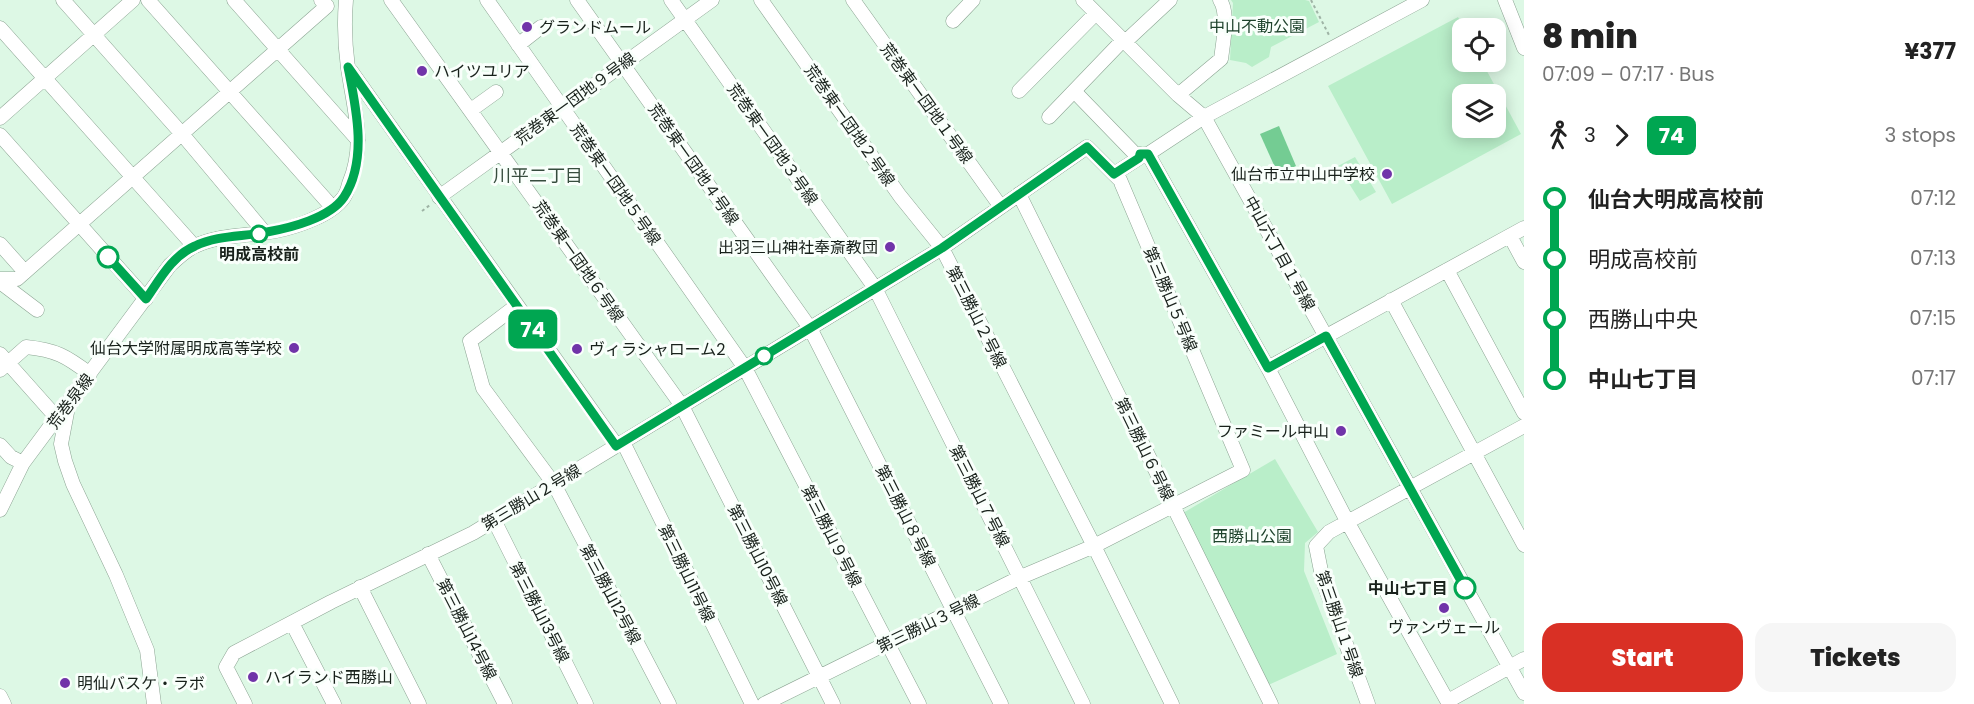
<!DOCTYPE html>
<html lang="en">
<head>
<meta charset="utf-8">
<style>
  :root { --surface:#fff; --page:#f6f6f6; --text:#222; --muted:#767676; --accent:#d93025 }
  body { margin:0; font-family:Poppins,"Noto Sans JP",sans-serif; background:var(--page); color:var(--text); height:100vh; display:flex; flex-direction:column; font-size:22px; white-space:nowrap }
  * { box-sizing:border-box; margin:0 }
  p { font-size:20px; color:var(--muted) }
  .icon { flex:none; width:33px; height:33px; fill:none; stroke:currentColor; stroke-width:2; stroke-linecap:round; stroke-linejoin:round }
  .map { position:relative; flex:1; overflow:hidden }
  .drawer { display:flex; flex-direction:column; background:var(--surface); width:450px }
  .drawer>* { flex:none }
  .badge { padding:0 12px; border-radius:9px; font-size:21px; line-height:39px }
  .tools { position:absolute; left:1452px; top:18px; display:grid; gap:12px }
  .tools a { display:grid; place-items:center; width:54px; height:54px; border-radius:12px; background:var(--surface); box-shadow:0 3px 15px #0003; font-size:30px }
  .map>.badge { position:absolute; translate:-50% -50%; box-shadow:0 0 0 3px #fff }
  .legs { display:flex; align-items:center; gap:9px; height:66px; padding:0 18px; font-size:20px }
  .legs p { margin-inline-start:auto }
  .overview { display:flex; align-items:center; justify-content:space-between; height:102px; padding:0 18px }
  h1 { font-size:33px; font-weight:800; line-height:45px }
  .button { display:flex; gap:12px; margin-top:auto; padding:12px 18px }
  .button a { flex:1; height:69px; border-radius:18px; background:var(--accent); color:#fff; font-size:24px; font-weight:800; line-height:69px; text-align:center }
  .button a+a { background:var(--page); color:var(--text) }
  ul { padding:0 18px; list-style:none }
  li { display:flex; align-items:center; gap:21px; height:60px; font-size:22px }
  li i { display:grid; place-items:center; width:9px; height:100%; margin:0 8px; background:currentColor }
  li i::after { content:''; width:15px; height:15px; margin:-8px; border:4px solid; border-radius:50%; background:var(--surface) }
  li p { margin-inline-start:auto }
  li:first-child i { background:linear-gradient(#0000 50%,currentColor 0) }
  li:last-child i { background:linear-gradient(currentColor 50%,#0000 0) }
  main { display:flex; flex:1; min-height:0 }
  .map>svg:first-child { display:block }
</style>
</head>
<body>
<main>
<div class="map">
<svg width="1524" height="704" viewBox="0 0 1524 704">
  <rect width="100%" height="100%" fill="#ddf8e5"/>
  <!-- green -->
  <path fill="#b9eec9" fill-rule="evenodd" d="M1231 0H1305L1309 1 1319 22 1271 47 1269 57 1252 67 1246 63 1230 60 1233 3Z
    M1458 17 1464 28H1462V62H1482L1521 134 1392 204 1328 86ZM1496 94V128H1462V94Z
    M1355 157 1376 192 1360 201 1338 166Z
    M1275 459 1318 532 1305 543 1304 571 1337 654 1266 686 1183 513Z"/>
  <!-- water -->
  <path fill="#74cc93" d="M1279 126 1296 166 1278 174 1260 134Z"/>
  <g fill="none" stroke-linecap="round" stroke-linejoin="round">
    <!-- minor casing -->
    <g stroke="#8ca493" stroke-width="15">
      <path id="minor" d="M63 0 182 134 265 233
        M148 0 333 208
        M234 0 358 140
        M391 0 682 406 833 704
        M487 0 745 368 919 704
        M577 0 810 328 1001 704
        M671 0 875 288 1083 704
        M761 0 900 196 942 248 1087 147 1120 180 1243 470 1094 546 1021 577 764 704
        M853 0 1001 207
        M1083 0 1178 95 1204 117 1524 693
        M1505 0 1524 48
        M953 21 973 0
        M0 28 194 246
        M1125 42 1170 0
        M518 45 541 27
        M351 71 617 446
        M1019 91 1096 13
        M1074 91 1136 155 1148 154 1204 117 1422 0
        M1178 95 1221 59C1223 43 1229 13 1220 0
        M471 110 496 92
        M1049 117 1123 40
        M0 118 133 0
        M0 135 146 299
        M1148 154 1268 368 1348 523 1449 704
        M1114 174 1139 158 1140 154
        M1019 194 1271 704
        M439 197 712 0
        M1510 236 1524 262
        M0 244 25 272
        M1447 270 1524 413
        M0 279H17L327 6 321 0
        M0 282 37 310
        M1391 300 1524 545
        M516 306 470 341 483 388 554 484 669 704
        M0 354 57 418
        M1268 368 1524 228
        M0 370 26 347C56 350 66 356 90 374
        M68 407 61 444 65 461 73 484 116 575 147 650 154 704
        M623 442 752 704
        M0 445 11 457 23 463
        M0 510 23 463 170 265C178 258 186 250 195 246 220 234 249 236 276 231 296 227 332 215 344 197 346 194 348 188 349 184 366 144 354 110 348 68 345 46 344 23 346 0
        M494 520 586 704
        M428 554 505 704
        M360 587 419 704
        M292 623 334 704
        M0 696 4 704
        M1448 701 1524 659
        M245 704 226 667 234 653 331 602 473 533 942 248 1094 546 1172 704
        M1368 704 1323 581 1316 546 1329 532 1524 426"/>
    </g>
    <!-- path -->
    <path stroke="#9eb3a5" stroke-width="2" stroke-dasharray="3 3" stroke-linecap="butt" d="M1311 0 1329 35
      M422 211 430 205"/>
    <!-- minor -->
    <use href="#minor" stroke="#fff" stroke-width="14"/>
  </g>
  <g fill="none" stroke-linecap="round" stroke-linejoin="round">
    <!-- line-1 casing -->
    <g stroke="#fff" stroke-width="14">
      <path id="line-1" d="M108 257 146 299C160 279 172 256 195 246 218 235 242 237 267 232 290 228 330 218 344 197 368 160 356 107 348 67L616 446 942 248 1087 147 1114 174 1139 158 1140 154H1148L1268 368 1326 336 1465 588"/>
    </g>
    <!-- line-1 -->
    <use href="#line-1" stroke="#00a651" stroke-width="9"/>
  </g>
  <!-- markers -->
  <g fill="#7134a9" stroke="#f9fffb" stroke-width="2">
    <circle cx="527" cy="27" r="6"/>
    <circle cx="422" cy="71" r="6"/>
    <circle cx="1387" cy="174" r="6"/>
    <circle cx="890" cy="247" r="6"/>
    <circle cx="294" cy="348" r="6"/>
    <circle cx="577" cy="349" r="6"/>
    <circle cx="1341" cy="431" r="6"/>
    <circle cx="1444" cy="608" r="6"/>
    <circle cx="253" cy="677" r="6"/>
    <circle cx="65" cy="683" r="6"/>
  </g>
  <g fill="#fff" stroke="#00a651" stroke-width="3">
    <circle cx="259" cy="234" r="8"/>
    <circle cx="108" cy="257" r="10"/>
    <circle cx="764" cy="356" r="8"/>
    <circle cx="1465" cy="588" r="10"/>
  </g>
  <g text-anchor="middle" stroke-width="6" stroke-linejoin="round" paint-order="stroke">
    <!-- park labels -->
    <g font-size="16" fill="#1d422b" stroke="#f9fffb">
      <text x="1257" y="32">中山不動公園</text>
      <text x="1252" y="542">西勝山公園</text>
    </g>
    <!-- poi labels -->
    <g font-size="16" fill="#18211b" stroke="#f9fffb" text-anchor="start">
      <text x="539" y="33">グランドムール</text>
      <text x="434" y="77">ハイツユリア</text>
      <text x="1375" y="180" text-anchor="end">仙台市立中山中学校</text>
      <text x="878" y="253" text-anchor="end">出羽三山神社奉斎教団</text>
      <text x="282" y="354" text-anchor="end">仙台大学附属明成高等学校</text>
      <text x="589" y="355">ヴィラシャローム2</text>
      <text x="1329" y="437" text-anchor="end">ファミール中山</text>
      <text x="1444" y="633" text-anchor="middle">ヴァンヴェール</text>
      <text x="265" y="683">ハイランド西勝山</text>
      <text x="77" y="689">明仙バスケ・ラボ</text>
    </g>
    <!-- street labels -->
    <g font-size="16" fill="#18211b" stroke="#f9fffb">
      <text transform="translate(575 98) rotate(-36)" y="6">荒巻東一団地９号線</text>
      <text transform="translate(927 103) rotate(54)" y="6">荒巻東一団地１号線</text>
      <text transform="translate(850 125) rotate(55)" y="6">荒巻東一団地２号線</text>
      <text transform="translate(773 144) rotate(55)" y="6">荒巻東一団地３号線</text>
      <text transform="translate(694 164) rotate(55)" y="6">荒巻東一団地４号線</text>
      <text transform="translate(616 184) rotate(55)" y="6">荒巻東一団地５号線</text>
      <text transform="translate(1280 253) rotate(61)" y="6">中山六丁目１号線</text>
      <text transform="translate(579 261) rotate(55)" y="6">荒巻東一団地６号線</text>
      <text transform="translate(1171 299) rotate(67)" y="6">第三勝山５号線</text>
      <text transform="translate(977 317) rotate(63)" y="6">第三勝山２号線</text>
      <text transform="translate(70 401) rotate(-53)" y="6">荒巻泉線</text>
      <text transform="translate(1145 449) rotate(64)" y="6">第三勝山６号線</text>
      <text transform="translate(980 496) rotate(63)" y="6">第三勝山７号線</text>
      <text transform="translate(531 497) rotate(-31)" y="6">第三勝山２号線</text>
      <text transform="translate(906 516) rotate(63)" y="6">第三勝山８号線</text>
      <text transform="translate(832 536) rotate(63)" y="6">第三勝山９号線</text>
      <text transform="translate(758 555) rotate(63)" y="6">第三勝山10号線</text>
      <text transform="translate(687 573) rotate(64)" y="6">第三勝山11号線</text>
      <text transform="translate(611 594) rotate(62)" y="6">第三勝山12号線</text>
      <text transform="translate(540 612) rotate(63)" y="6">第三勝山13号線</text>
      <text transform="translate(928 623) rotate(-26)" y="6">第三勝山３号線</text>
      <text transform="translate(1340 624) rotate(71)" y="6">第三勝山１号線</text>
      <text transform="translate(467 629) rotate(63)" y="6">第三勝山14号線</text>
    </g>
    <!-- stop labels -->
    <g font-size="16" font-weight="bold" fill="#18211b" stroke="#f9fffb">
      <text x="259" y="260">明成高校前</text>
      <text x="1448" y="594" text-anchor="end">中山七丁目</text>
    </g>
    <!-- neighbourhood labels -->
    <g font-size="18" fill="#374d3e" stroke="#f9fffb">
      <text x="538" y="182">川平二丁目</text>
    </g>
  </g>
</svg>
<div class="tools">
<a><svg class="icon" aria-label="locate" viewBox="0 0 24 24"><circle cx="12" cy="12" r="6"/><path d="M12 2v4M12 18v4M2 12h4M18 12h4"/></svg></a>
<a><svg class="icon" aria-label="layers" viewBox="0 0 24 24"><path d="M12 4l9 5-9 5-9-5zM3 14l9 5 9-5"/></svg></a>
</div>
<b class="badge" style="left:533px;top:329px;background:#00a651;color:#fff">74</b>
</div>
<section class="drawer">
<div class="overview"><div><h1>8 min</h1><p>07:09 – 07:17 · Bus</p></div><b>¥377</b></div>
<div class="legs"><svg class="icon" aria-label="walk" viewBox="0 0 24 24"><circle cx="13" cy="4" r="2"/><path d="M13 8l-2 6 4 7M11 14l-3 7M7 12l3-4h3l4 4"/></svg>3<svg class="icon" aria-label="forward" viewBox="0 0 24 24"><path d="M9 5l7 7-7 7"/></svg><b class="badge" style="background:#00a651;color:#fff">74</b><p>3 stops</p></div>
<ul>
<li><i style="color:#00a651"></i><b>仙台大明成高校前</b><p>07:12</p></li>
<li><i style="color:#00a651"></i><span>明成高校前</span><p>07:13</p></li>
<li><i style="color:#00a651"></i><span>西勝山中央</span><p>07:15</p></li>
<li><i style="color:#00a651"></i><b>中山七丁目</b><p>07:17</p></li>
</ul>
<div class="button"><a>Start</a><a>Tickets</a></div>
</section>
</main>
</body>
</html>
